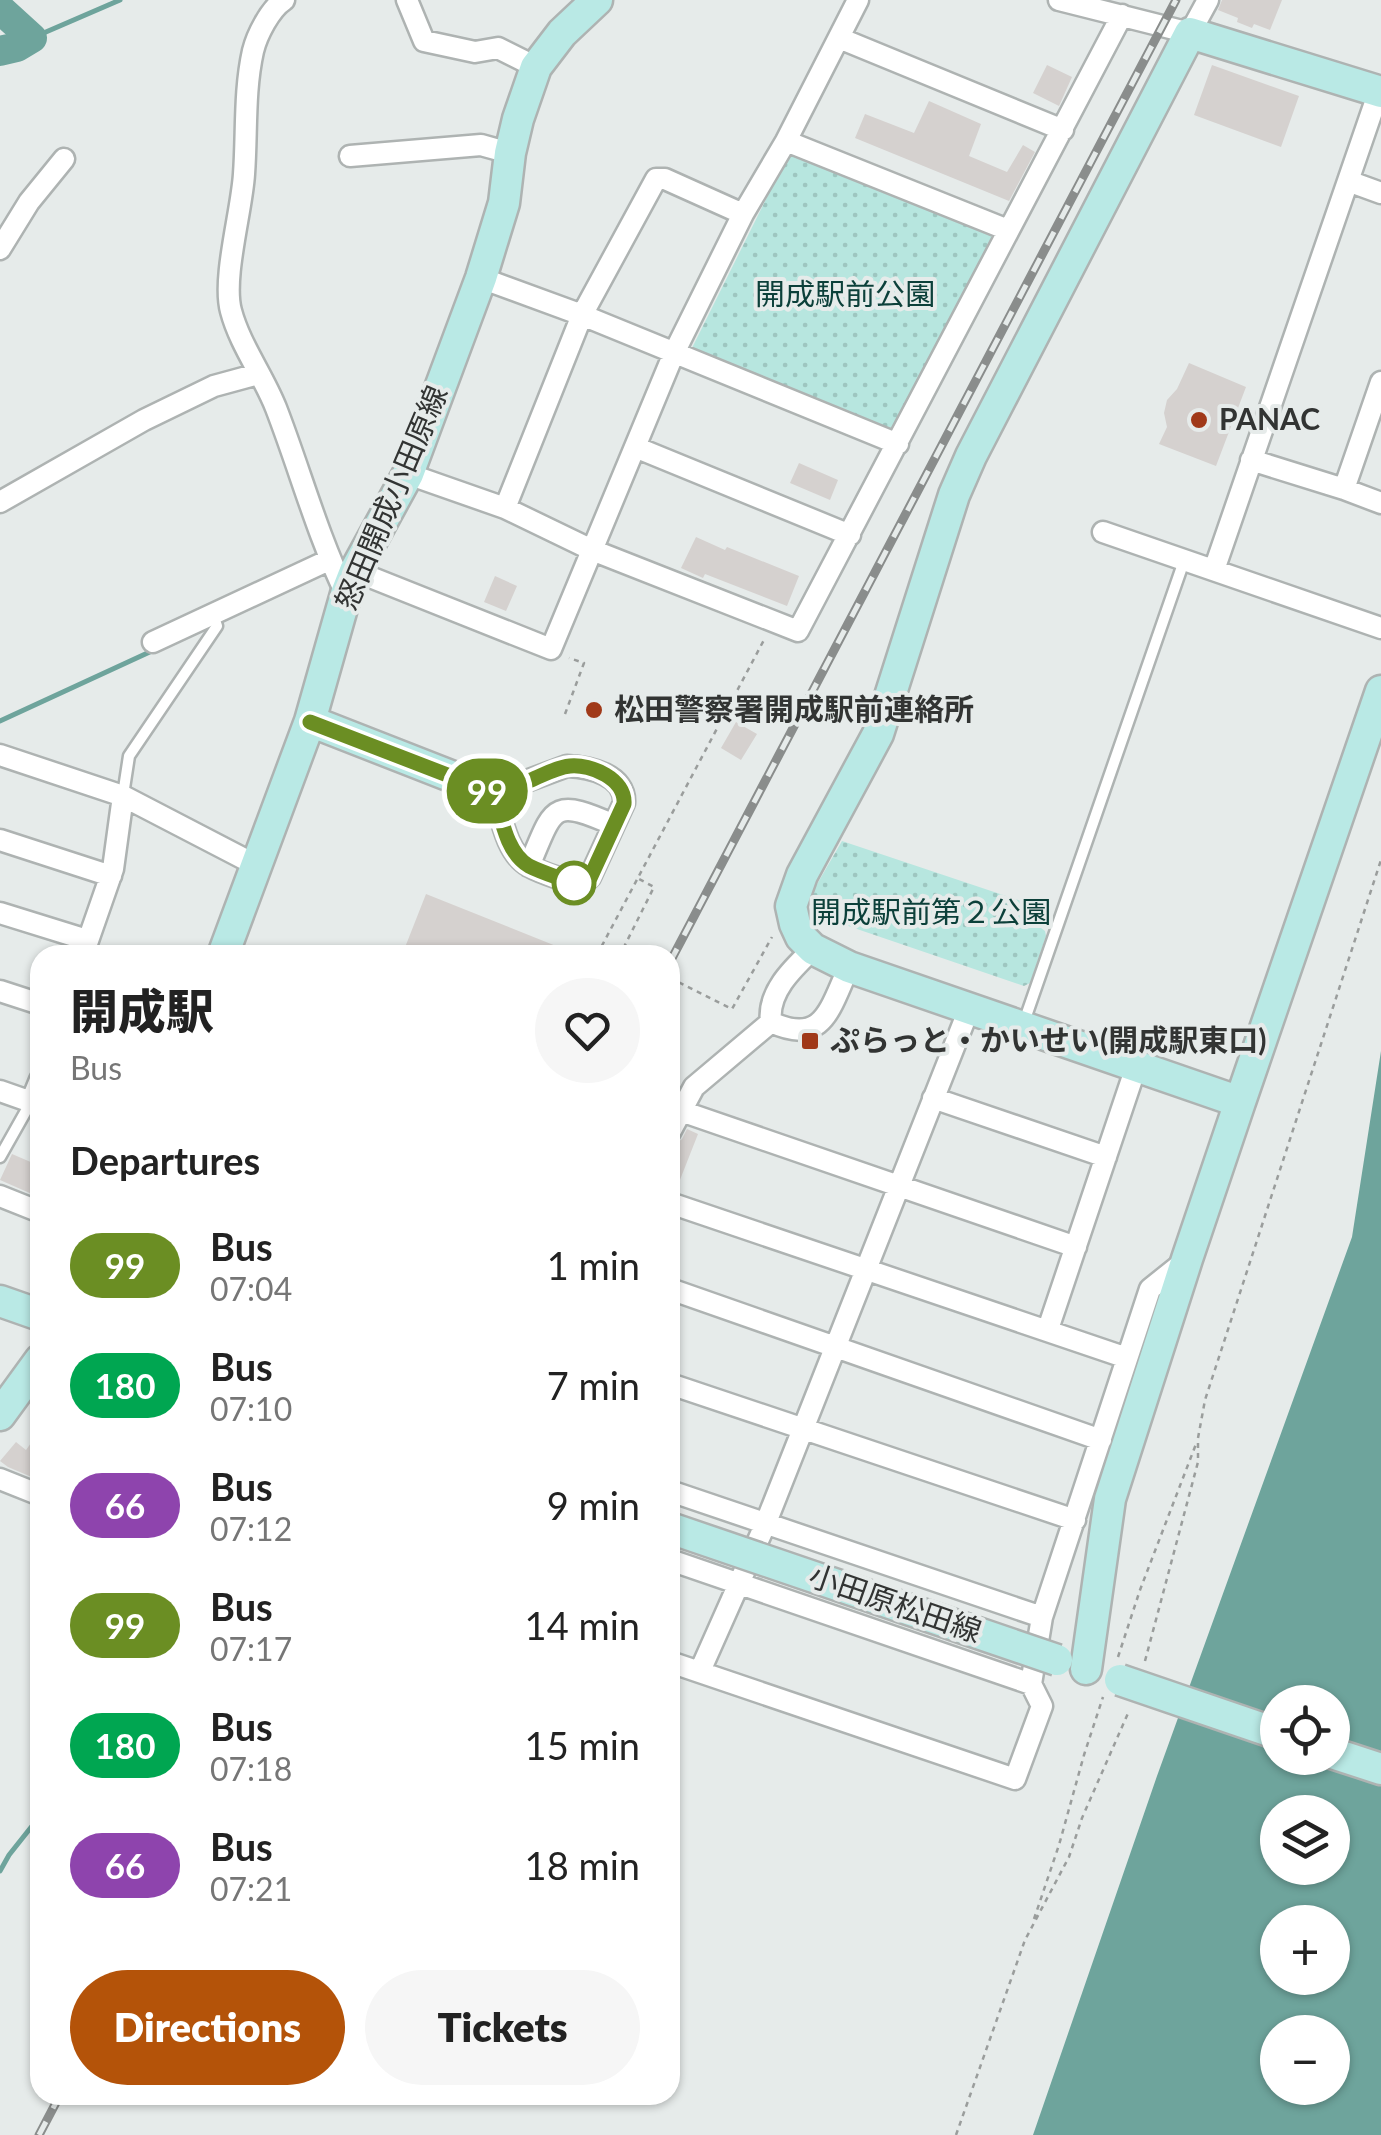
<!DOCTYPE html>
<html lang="en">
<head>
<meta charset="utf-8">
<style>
  :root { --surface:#fff; --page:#f6f6f6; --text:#222; --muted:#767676; --accent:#b45309 }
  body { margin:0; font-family:Lato,"Noto Sans JP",sans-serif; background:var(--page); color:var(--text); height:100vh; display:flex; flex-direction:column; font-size:38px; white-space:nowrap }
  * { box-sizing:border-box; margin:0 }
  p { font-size:32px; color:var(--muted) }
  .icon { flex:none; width:55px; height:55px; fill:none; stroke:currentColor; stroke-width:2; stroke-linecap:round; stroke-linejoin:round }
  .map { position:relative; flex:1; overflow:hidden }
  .side { position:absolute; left:30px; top:945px; width:650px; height:1160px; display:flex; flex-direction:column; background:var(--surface); border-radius:30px; box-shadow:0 2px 8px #0004 }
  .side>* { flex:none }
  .badge { padding:0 20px; border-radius:32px; font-size:35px; line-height:65px }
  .controls { position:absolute; left:1260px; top:1685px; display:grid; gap:20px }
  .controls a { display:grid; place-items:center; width:90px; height:90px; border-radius:50%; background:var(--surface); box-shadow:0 2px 8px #0004; font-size:50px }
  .map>.badge { position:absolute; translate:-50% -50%; box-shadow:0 0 0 5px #fff }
  h2 { padding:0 40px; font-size:38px; line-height:90px }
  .round { display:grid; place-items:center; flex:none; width:105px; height:105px; border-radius:52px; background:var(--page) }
  .summary { display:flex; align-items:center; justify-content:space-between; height:170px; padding:0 40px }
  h1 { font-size:48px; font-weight:800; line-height:75px }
  .primary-button { display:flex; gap:20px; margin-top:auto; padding:20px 40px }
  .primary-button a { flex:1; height:115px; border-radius:60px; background:var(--accent); color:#fff; font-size:40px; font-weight:800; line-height:115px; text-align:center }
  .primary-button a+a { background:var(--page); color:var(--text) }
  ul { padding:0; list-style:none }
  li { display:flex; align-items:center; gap:30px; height:120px; padding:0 40px }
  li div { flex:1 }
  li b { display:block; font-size:38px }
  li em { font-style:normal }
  li .badge { min-width:110px; font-weight:700; text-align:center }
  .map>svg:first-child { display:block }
</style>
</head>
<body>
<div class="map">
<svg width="1381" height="2135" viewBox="0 0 1381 2135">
  <defs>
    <pattern id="park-dots" width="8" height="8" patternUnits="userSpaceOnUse" patternTransform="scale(2.5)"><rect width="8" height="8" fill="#b7e6df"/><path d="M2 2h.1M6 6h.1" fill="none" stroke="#9ec6c0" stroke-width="1.8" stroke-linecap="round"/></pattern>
  </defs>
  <rect width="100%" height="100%" fill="#e6ebea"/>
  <!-- park -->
  <path fill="url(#park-dots)" d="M790 151 991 232 993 247 898 436 689 354Z
    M842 841 1048 910 1041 928 1045 931 1046 936 1030 983 1024 986 816 915 809 898Z"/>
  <!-- water -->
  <path fill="#6ea49c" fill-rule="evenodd" d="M1381 1051V2135H1033L1157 1776 1352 1237ZM1278 1702H1332V1758H1278ZM1278 1812H1332V1868H1278ZM1278 1922H1332V1978H1278ZM1278 2032H1332V2088H1278Z"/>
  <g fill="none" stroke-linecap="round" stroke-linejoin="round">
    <!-- stream -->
    <path stroke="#6ea49c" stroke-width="5" d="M32 38 120 0
      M0 721 154 650
      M0 1871 9 1855 40 1816"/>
    <!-- river -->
    <path stroke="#6ea49c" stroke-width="30" d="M0 9 32 38 17 47 0 51"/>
  </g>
  <!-- building -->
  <path fill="#d5d1cf" d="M1222 0H1282L1270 30 1254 24 1252 28 1237 22 1238 18 1218 10Z
    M1047 65 1072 77 1059 106 1033 93Z
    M1212 65 1299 96 1281 147 1194 115Z
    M929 101 981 124 969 156 1007 172 1023 145 1035 152 1009 201 855 138 865 114 914 133Z
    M1189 363 1246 387 1216 466 1159 444 1167 427 1164 413 1167 400 1177 389Z
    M799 463 838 480 830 500 790 483Z
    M696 537 725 550 727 547 799 576 787 606 705 574 703 578 681 568Z
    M495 576 517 586 506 611 484 602Z
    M736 722 757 734 741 760 721 748Z
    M426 894 576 954V955H402Z
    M687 1129 698 1134 676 1190H670V1154L674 1145 682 1139Z
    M12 1154 40 1166V1176L32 1194 0 1180Z
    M40 1430V1471L34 1478 8 1467 0 1461 16 1442 26 1450Z"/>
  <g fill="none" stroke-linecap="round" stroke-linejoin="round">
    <!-- lane casing -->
    <g stroke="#aeb3b2" stroke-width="15">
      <path id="lane" d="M123 795 129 756 217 626 213 615
        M1024 1022 1184 561
        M0 1157 31 1102"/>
    </g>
    <!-- street casing -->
    <g stroke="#aeb3b2" stroke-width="25">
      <path id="street" d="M284 0C270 9 257 35 253 51 244 91 247 134 244 174 242 210 222 278 231 311 240 345 263 375 276 408 300 470 317 534 346 594
        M407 0 424 41 475 52 498 48 536 67
        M1059 0 1190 33 1208 0
        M839 38 1063 130
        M786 141 1008 230
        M350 156 481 145 510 153
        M1348 181 1381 193
        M0 249 29 202 64 159
        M481 278 582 315 898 444
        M635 447 850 535
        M1251 460 1344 489 1381 382
        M408 474 505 508 592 550 798 631 1122 15
        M1344 489 1381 503
        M0 502 144 420 214 386 258 374
        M505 508 582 315 656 179H665L743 214
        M1103 532 1381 628
        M1214 570 1379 91
        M355 571 551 649 674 353 743 214 786 141 858 0
        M153 642 329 560
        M0 755 123 796 256 865
        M567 766C590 767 626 775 624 803L590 877 584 883 575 884C560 878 543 874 529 866 506 853 501 816 494 793Z
        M0 840 111 876
        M529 866C554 807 551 797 614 825
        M0 913 87 940
        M813 949C793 968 767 992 771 1022 824 1047 830 1007 849 967
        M83 955 113 869 123 796
        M0 991 40 1004
        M0 1091 40 1105
        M933 1098 1106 1157
        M31 1102 40 1080
        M681 1111 1076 1247
        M670 1132 694 1087 771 1022
        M0 1196 40 1212
        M670 1203 1127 1358
        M670 1289 1101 1440
        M1048 1329 1136 1067
        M670 1384 1075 1520
        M0 1479 40 1495
        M670 1491 1042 1617 1150 1289 1185 1261
        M670 1560 1031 1684
        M670 1662 1015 1779 1042 1706 1031 1684 1042 1617
        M700 1671 765 1525 969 1009"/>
    </g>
    <!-- secondary casing -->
    <g stroke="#aeb3b2" stroke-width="35">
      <path id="secondary" d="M1381 92 1190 33 971 456 954 495 878 734 802 875 791 906 795 924 801 937 813 949 849 967 1240 1102 1381 691
        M310 721 494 793
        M223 955 310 721 346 594 355 571 408 474 481 278 504 203 510 153 518 119 536 67 562 33 597 0
        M0 1301 40 1315
        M0 1415 40 1360
        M1086 1669 1110 1499 1187 1259 1240 1102
        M1332 1753 1381 1769"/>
    </g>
    <!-- path -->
    <path stroke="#9a9d9c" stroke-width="2.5" stroke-dasharray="5 5" stroke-linecap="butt" d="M565 714 584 663 569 658
      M597 955 765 638
      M625 955 621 953 654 887 639 879
      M670 978 732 1009 772 937
      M1118 1657 1140 1590 1196 1444
      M1145 1661 1198 1462V1438L1205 1400 1381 860
      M1034 1919 1059 1845 1084 1755 1103 1697
      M956 2135 1025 1940 1069 1857 1082 1818 1129 1711"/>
    <!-- lane -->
    <use href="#lane" stroke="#fff" stroke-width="10"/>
    <!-- street -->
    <use href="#street" stroke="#fff" stroke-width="20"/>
    <!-- secondary -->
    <use href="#secondary" stroke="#b9e9e5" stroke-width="30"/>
    <!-- rail casing -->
    <g stroke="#8a8d8c" stroke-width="9">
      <path id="rail" d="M670 962 1176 0
        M39 2135 60 2095"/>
    </g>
    <!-- rail -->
    <use href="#rail" stroke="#e6ebea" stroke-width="5" stroke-dasharray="15" stroke-linecap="butt"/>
    <!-- secondary-bridge casing -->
    <g stroke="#aeb3b2" stroke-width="35" stroke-linecap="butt">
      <path id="secondary-bridge" d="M670 1528 1057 1660
        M1120 1680 1278 1734"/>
    </g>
    <!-- secondary-bridge -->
    <use href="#secondary-bridge" stroke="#b9e9e5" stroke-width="30"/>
  </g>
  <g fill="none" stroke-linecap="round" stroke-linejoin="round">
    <!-- line casing -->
    <g stroke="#fff" stroke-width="22">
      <path id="line" d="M310 722 494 793C501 816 506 853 529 866 543 873 560 878 575 884L584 883 590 878 624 804C626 779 591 764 570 766 557 767 543 775 531 780"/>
    </g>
    <!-- line -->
    <use href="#line" stroke="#6b8e23" stroke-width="15"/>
  </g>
  <!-- markers -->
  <g fill="#a03919" stroke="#e6ebea" stroke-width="4">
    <circle cx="1199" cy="420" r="10"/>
    <circle cx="594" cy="710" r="10"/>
    <rect x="800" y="1031" width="20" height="20" rx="5"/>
  </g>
  <circle fill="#fff" stroke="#6b8e23" stroke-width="5" cx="574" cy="883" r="20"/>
  <g text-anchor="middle" stroke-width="8" stroke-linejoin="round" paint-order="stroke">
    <!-- park labels -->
    <g font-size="30" fill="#0c403a" stroke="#e6ebea">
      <text x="845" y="305">開成駅前公園</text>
      <text x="931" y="923">開成駅前第２公園</text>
    </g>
    <!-- poi labels -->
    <g font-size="30" font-weight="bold" fill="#323433" stroke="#e6ebea" text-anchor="start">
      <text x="1219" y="430">PANAC</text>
      <text x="614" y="720">松田警察署開成駅前連絡所</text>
      <text x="830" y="1051">ぷらっと・かいせい(開成駅東口)</text>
    </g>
    <!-- street labels -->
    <g font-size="30" fill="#323433" stroke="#e6ebea">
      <text transform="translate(392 498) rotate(-67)" y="10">怒田開成小田原線</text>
      <text transform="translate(895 1604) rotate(19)" y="10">小田原松田線</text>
    </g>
  </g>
</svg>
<div class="controls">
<a><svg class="icon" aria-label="locate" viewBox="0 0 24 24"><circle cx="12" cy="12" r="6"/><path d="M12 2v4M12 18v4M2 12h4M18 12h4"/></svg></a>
<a><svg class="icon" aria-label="layers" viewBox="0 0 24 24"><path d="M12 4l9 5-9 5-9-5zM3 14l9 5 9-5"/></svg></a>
<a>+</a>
<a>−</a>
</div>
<b class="badge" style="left:487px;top:791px;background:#6b8e23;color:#fff">99</b>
<section class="side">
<div class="summary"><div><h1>開成駅</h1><p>Bus</p></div><a class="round"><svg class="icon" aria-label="heart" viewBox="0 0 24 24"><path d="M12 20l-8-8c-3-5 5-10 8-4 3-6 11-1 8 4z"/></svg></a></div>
<h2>Departures</h2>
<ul>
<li><span class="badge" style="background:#6b8e23;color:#fff">99</span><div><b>Bus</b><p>07:04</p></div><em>1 min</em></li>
<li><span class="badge" style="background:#00a651;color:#fff">180</span><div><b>Bus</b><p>07:10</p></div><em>7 min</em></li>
<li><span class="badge" style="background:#8e44ad;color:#fff">66</span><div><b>Bus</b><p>07:12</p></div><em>9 min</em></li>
<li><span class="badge" style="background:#6b8e23;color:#fff">99</span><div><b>Bus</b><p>07:17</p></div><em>14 min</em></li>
<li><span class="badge" style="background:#00a651;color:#fff">180</span><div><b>Bus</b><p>07:18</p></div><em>15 min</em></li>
<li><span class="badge" style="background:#8e44ad;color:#fff">66</span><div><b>Bus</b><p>07:21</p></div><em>18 min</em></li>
</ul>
<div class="primary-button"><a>Directions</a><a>Tickets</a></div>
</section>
</div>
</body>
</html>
